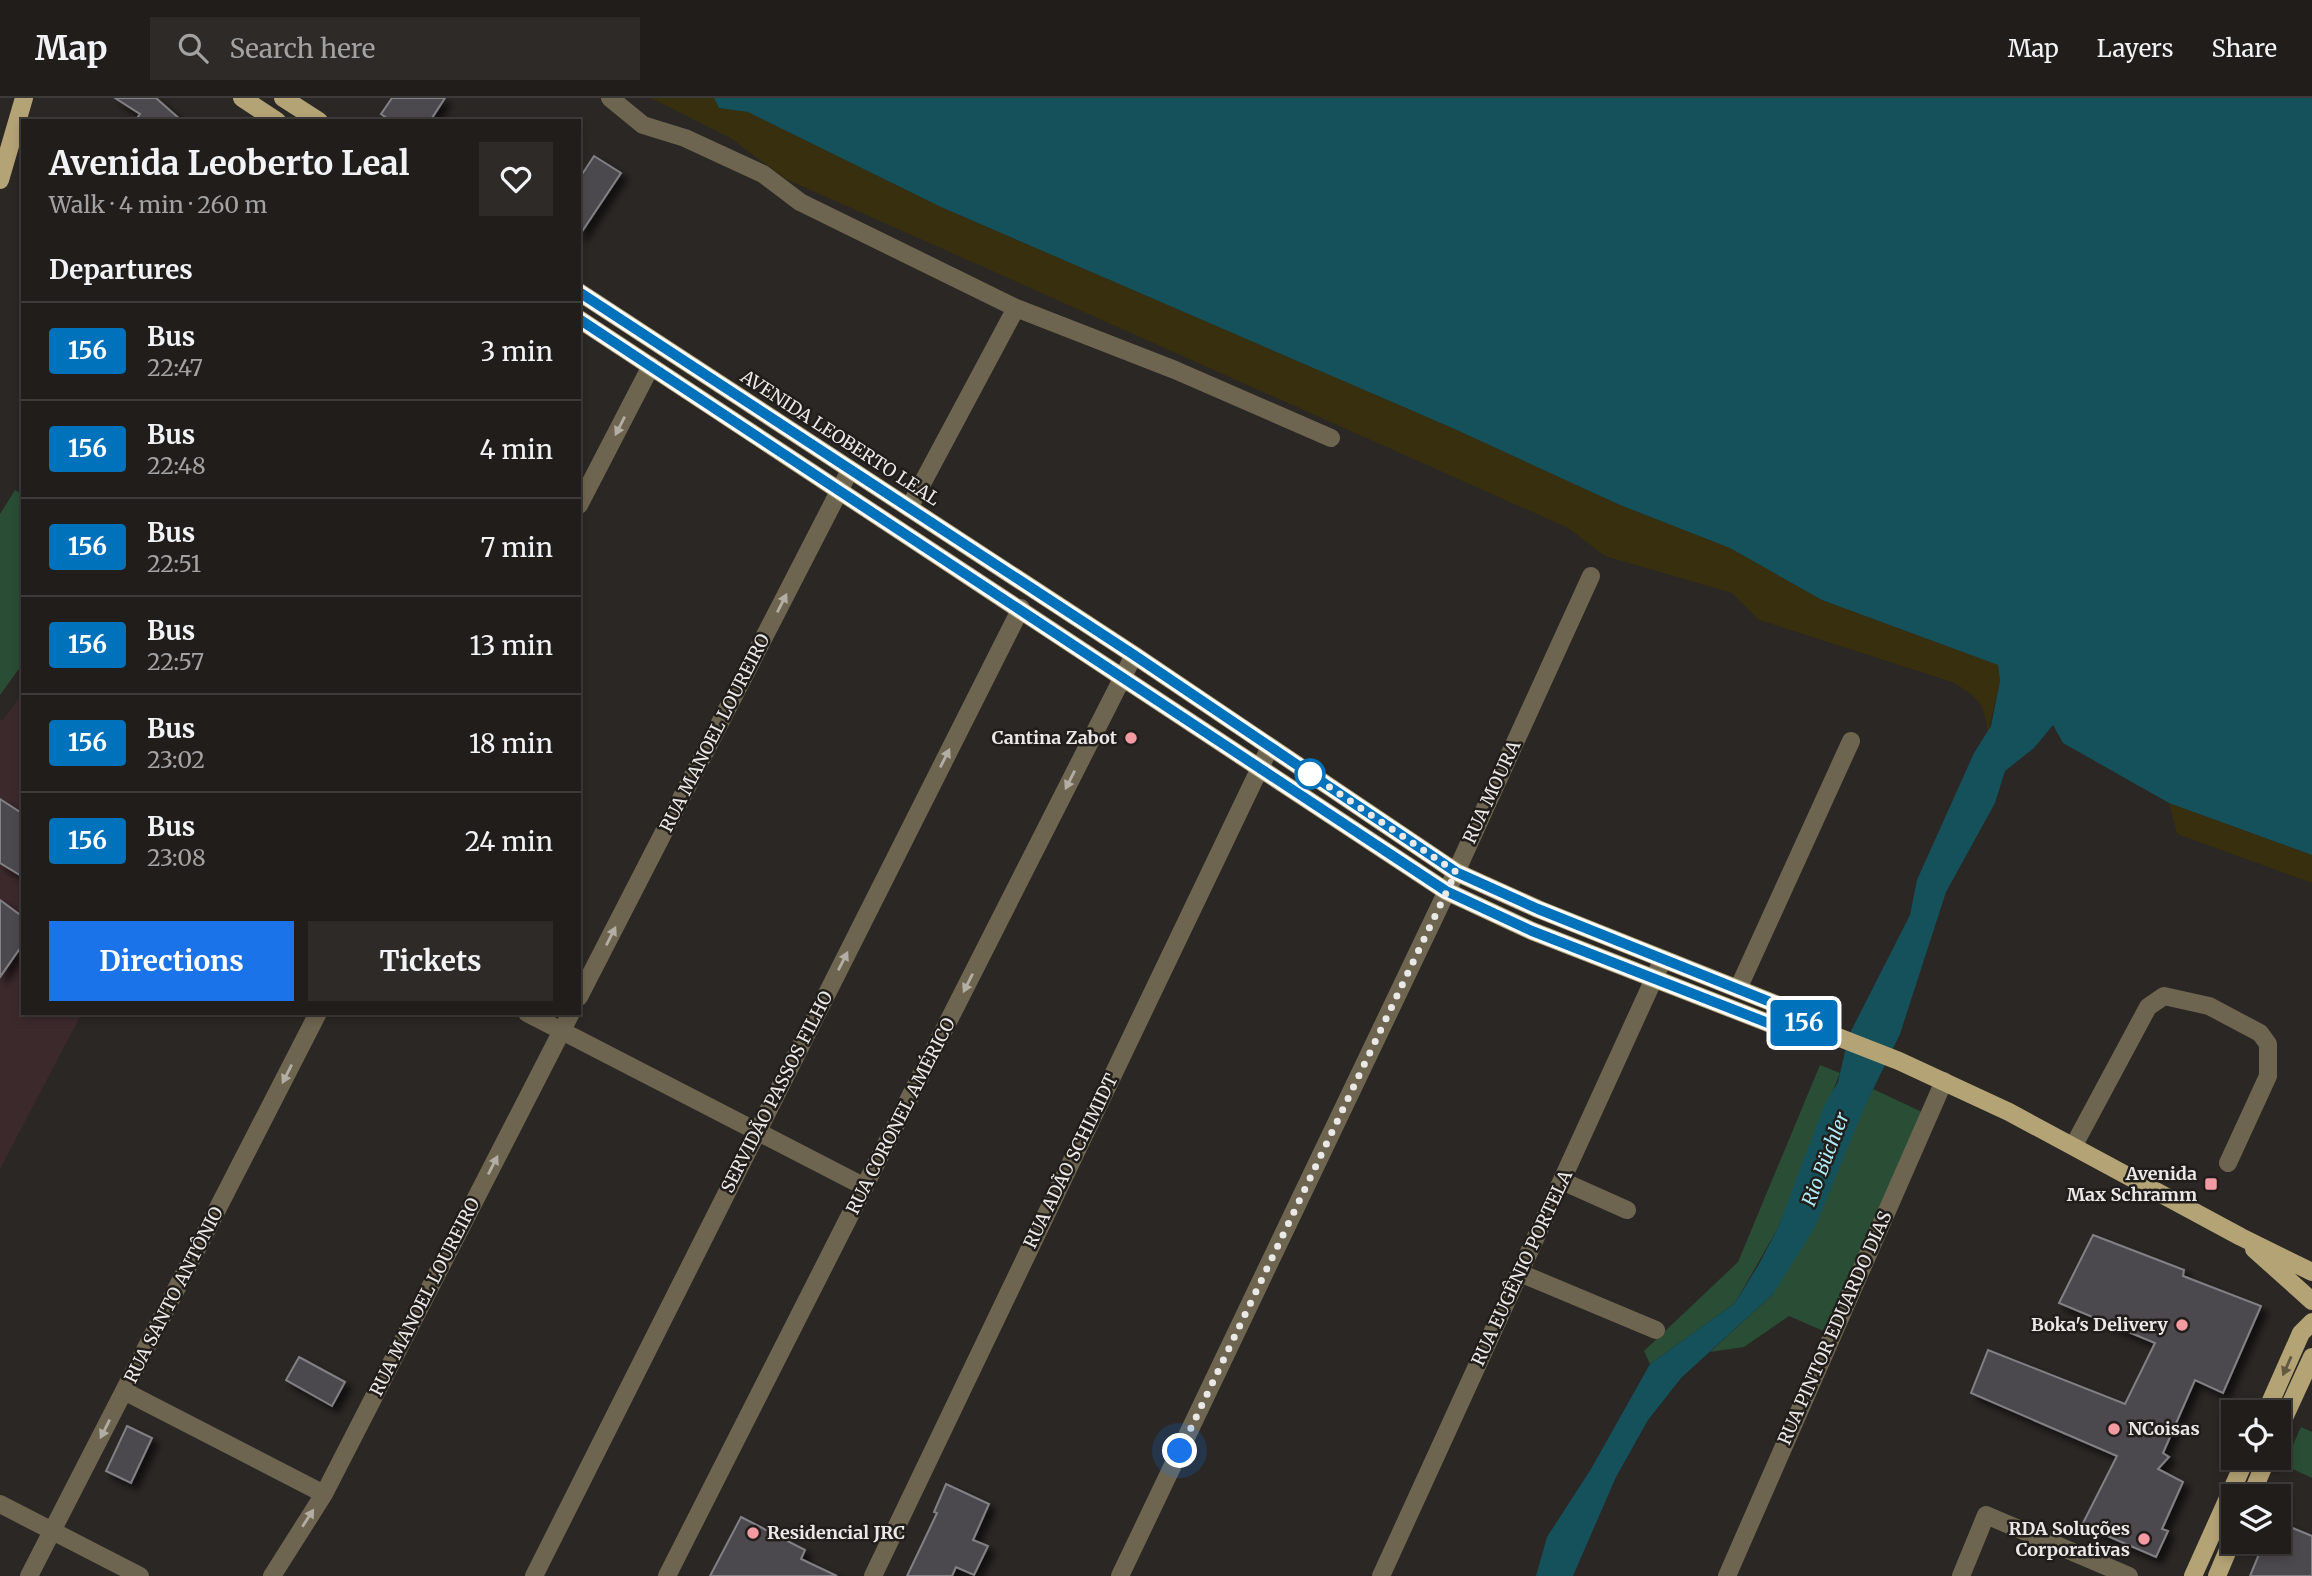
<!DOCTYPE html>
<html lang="en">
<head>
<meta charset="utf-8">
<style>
  :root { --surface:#201d1b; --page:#2d2a28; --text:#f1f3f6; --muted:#a2a2a3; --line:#3d3b3a; --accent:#1a73e8 }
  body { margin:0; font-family:Merriweather,serif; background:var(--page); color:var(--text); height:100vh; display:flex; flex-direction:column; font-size:26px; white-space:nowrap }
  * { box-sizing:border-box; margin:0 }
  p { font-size:23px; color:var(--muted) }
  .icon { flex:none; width:38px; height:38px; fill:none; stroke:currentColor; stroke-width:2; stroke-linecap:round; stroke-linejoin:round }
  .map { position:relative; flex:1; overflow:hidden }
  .drawer { position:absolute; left:21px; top:21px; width:560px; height:896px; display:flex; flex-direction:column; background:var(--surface); border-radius:0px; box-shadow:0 4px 10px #0003,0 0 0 2px var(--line) }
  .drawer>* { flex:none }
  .badge { padding:0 14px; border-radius:5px; font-size:24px; line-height:46px }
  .buttons { position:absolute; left:2221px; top:1302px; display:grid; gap:14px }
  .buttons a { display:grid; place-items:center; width:70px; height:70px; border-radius:0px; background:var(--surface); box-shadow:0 4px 10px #0003,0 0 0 2px var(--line); font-size:35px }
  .you { position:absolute; width:35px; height:35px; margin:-18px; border:5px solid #fff; border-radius:50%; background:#1a73e8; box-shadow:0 0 0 10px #1a73e833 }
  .map>.badge { position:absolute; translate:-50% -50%; box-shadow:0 0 0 4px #fff }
  h2 { padding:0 28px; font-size:26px; line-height:63px }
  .round { display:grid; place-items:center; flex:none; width:74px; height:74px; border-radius:0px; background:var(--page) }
  .headline { display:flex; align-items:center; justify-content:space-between; height:119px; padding:0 28px }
  h1 { font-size:33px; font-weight:700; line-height:52px }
  .primary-button { display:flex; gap:14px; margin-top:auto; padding:14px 28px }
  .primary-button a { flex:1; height:80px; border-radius:0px; background:var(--accent); color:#fff; font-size:28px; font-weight:700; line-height:80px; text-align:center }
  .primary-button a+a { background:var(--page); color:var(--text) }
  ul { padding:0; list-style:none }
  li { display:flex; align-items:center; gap:21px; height:98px; padding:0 28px; border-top:2px solid var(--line) }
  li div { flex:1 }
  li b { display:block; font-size:26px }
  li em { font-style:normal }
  li .badge { min-width:77px; font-weight:700; text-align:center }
  header { display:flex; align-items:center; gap:42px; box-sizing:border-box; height:98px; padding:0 35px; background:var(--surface); border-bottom:2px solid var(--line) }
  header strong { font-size:33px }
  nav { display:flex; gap:38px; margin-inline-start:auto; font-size:24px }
  .search { width:490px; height:63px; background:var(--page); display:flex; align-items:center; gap:18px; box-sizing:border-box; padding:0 24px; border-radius:0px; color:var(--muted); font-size:26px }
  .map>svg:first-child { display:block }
</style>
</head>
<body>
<header>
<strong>Map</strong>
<div class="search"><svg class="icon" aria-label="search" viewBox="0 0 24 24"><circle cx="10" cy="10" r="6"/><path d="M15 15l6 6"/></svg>Search here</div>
<nav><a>Map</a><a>Layers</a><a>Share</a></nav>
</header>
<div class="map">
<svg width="2312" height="1478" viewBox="0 0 2312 1478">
  <defs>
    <filter id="shadow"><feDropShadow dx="6" dy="6" stdDeviation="3.5" flood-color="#0009"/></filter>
  </defs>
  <rect width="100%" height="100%" fill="#2a2724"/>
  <!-- education -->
  <path fill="#3c292c" d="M23 595V915H82L0 1071V621L3 622Z"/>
  <!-- green -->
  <path fill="#294e35" d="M15 392 23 397V565L0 597V416Z
    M1820 967 1840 975 1778 1130 1735 1205 1650 1266 1644 1253 1738 1164Z
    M1873 991 1922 1014 1828 1235 1789 1218 1744 1249 1710 1254 1773 1196Z
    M2301 1329 2312 1334V1380L2284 1367Z"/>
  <!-- sand -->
  <path fill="#372f0e" d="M651 0H714L719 10 748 14 941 109 1450 329 1620 407 1730 450 1822 502 1998 567 2000 583 1988 635C1984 604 1979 600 1952 584L1759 522 1732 495 1605 458 1568 430 786 81 730 40Z
    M2169 705 2312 757V785L2177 736Z"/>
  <!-- water -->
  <path fill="#15515b" d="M714 0H2312V757L2169 705 2063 645 2053 627 2034 650 2005 673 1995 705 1946 794 1900 936 1865 1008 1815 1129 1773 1196 1681 1280 1648 1322 1616 1379 1573 1478H1536L1547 1439 1591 1371 1650 1266 1735 1205 1759 1166 1778 1130 1824 1008 1838 984 1849 937 1910 817 1917 782 1974 655 1991 628 2000 583 1998 567 1822 502 1730 450 1620 407 1450 329 941 109 748 14 719 10Z"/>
  <!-- building -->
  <path fill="#4b4a4e" stroke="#818085" stroke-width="2" filter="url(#shadow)" d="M115 0H156L182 23H135L140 16Z
    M392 0H445L430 23H391L381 16Z
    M594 58 621 75 579 138V81Z
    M0 701 23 716V779L0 765Z
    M0 802 23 819V846L0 879Z
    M2093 1137 2184 1172 2183 1178 2261 1208 2223 1295 2195 1282 2163 1355 2169 1359 2158 1371 2183 1384 2162 1431 2168 1433 2156 1459 2082 1427 2117 1358 1971 1295 1988 1252 2125 1306 2155 1245 2059 1205Z
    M299 1259 345 1284 332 1308 286 1282Z
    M127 1328 152 1340 131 1385 106 1373Z
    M946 1386 989 1406 973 1442 988 1448 974 1477 956 1469 952 1478H907L937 1415 934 1414Z
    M741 1419 805 1452 801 1461 837 1478H710Z
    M2278 1424 2312 1438V1478H2250L2264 1444H2278Z"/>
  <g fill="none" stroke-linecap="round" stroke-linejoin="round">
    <!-- minor -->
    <path stroke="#6e6550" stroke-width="18" d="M610 0 643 27 685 40 763 76 800 104 1016 210 1175 272 1331 340
      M579 407 651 268
      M909 410 1016 210
      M1738 891 1851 643
      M579 899 850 372
      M527 915 865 1089
      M2074 1047 2148 909 2164 898 2209 908 2260 935 2268 946V978L2228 1065
      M1562 1083 1627 1112
      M1520 1175 1656 1232
      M124 1293 324 1396
      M0 1406 140 1478
      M29 1478 318 915
      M272 1478 324 1396 571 915
      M534 1478 1021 510
      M667 1478 1134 557
      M873 1478 1270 649
      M1120 1478 1456 774 1591 478
      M1381 1478 1663 861
      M1727 1478 1944 983
      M1961 1478 1986 1417 2129 1478"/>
    <!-- major -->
    <path stroke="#b4a375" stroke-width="18" d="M242 0 277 23
      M283 0 319 23
      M0 82 24 0
      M579 194 1134 557 1456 774 1538 811 1783 909 1807 927 1899 963 2009 1014 2241 1139 2312 1174
      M579 221 1446 793 1532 833 1786 932 1807 927
      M2254 1151 2312 1203
      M2266 1314 2301 1235 2312 1224
      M2278 1333 2312 1259
      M2251 1398 2267 1360
      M2193 1478 2246 1360
      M2217 1478 2233 1440"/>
  </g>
  <!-- one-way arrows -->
  <defs><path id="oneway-solid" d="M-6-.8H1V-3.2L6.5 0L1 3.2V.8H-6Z" transform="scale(1.75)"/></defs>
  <g fill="#b3aea3">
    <use href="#oneway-solid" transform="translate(620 328) rotate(117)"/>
    <use href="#oneway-solid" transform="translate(782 505) rotate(-63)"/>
    <use href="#oneway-solid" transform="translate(945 660) rotate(-63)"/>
    <use href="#oneway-solid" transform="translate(1070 682) rotate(117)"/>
    <use href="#oneway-solid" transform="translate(611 838) rotate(-63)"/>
    <use href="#oneway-solid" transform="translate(843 863) rotate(-63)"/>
    <use href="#oneway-solid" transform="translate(968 885) rotate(117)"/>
    <use href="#oneway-solid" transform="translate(287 976) rotate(117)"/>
    <use href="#oneway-solid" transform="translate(493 1067) rotate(-63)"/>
    <use href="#oneway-solid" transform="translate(105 1331) rotate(117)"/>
    <use href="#oneway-solid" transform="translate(308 1420) rotate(-57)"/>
  </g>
  <use fill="#635943" href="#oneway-solid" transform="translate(2287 1268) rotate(114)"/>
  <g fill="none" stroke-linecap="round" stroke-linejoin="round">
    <!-- line casing -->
    <g stroke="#fff" stroke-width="16">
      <path id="line" d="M579 194 1134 557 1456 774 1538 811 1783 909 1807 927 1786 932 1532 833 1446 793 579 221"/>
    </g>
    <!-- line -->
    <use href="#line" stroke="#0072bc" stroke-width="10"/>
    <!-- walk -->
    <path stroke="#ebe9e7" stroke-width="7" stroke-dasharray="0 12.6" d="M1180 1353 1456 774 1310 676"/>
  </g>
  <!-- markers -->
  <g fill="#f49aa2" stroke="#201d1a" stroke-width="2.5">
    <circle cx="1131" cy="640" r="7"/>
    <rect x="2204" y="1079" width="14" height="14" rx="3.5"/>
    <circle cx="2182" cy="1227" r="7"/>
    <circle cx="2114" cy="1331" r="7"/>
    <circle cx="753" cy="1435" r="7"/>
    <circle cx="2144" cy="1441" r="7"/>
  </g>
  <circle fill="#fff" stroke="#0072bc" stroke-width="3.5" cx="1310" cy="676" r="14"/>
  <g text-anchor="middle" stroke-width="5" stroke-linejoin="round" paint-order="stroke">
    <!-- street labels -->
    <g font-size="18" fill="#ebe9e7" stroke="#201d1a">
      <text transform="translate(840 340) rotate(33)" y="6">AVENIDA LEOBERTO LEAL</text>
      <text transform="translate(715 635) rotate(-63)" y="6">RUA MANOEL LOUREIRO</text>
      <text transform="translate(1492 694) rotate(-65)" y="6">RUA MOURA</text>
      <text transform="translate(777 994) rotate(-63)" y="6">SERVIDÃO PASSOS FILHO</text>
      <text transform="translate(901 1018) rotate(-63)" y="6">RUA CORONEL AMÉRICO</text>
      <text transform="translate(1071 1063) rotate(-64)" y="6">RUA ADÃO SCHIMIDT</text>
      <text transform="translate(1522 1170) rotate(-65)" y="6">RUA EUGÊNIO PORTELA</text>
      <text transform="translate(174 1197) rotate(-63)" y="6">RUA SANTO ANTÔNIO</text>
      <text transform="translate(425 1199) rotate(-63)" y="6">RUA MANOEL LOUREIRO</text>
      <text transform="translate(1835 1230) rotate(-66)" y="6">RUA PINTOR EDUARDO DIAS</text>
    </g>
    <!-- poi labels -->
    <g font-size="18" font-weight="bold" fill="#ebe9e7" stroke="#201d1a" text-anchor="end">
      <text x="1117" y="646">Cantina Zabot</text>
      <text x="2197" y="1082">Avenida<tspan x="2197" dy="21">Max Schramm</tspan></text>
      <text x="2168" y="1233">Boka's Delivery</text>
      <text x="2128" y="1337" text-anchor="start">NCoisas</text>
      <text x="2130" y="1437">RDA Soluções<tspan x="2130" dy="21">Corporativas</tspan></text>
      <text x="767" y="1441" text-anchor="start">Residencial JRC</text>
    </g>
    <!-- water labels -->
    <g font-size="19" font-style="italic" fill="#b0edf9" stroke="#201d1a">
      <text transform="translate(1825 1061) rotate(-69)" y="7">Rio Büchler</text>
    </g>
  </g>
</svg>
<div class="buttons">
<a><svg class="icon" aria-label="locate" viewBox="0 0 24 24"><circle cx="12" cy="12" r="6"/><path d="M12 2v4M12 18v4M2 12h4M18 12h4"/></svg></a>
<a><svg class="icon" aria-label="layers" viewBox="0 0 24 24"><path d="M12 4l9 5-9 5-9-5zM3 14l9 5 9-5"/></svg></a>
</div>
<div class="you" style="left:1180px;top:1353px"></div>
<b class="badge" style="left:1804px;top:925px;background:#0072bc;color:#fff">156</b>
<section class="drawer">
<div class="headline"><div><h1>Avenida Leoberto Leal</h1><p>Walk · 4 min · 260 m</p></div><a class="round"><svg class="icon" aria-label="heart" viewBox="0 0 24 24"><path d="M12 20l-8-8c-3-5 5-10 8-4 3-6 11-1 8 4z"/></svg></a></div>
<h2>Departures</h2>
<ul>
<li><span class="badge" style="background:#0072bc;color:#fff">156</span><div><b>Bus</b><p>22:47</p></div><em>3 min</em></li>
<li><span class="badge" style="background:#0072bc;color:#fff">156</span><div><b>Bus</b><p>22:48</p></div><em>4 min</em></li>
<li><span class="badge" style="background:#0072bc;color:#fff">156</span><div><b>Bus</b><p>22:51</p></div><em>7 min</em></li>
<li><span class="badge" style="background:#0072bc;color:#fff">156</span><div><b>Bus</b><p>22:57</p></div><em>13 min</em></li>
<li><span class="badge" style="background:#0072bc;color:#fff">156</span><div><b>Bus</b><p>23:02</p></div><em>18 min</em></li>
<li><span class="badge" style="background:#0072bc;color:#fff">156</span><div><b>Bus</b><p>23:08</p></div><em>24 min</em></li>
</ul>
<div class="primary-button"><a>Directions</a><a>Tickets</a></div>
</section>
</div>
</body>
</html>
